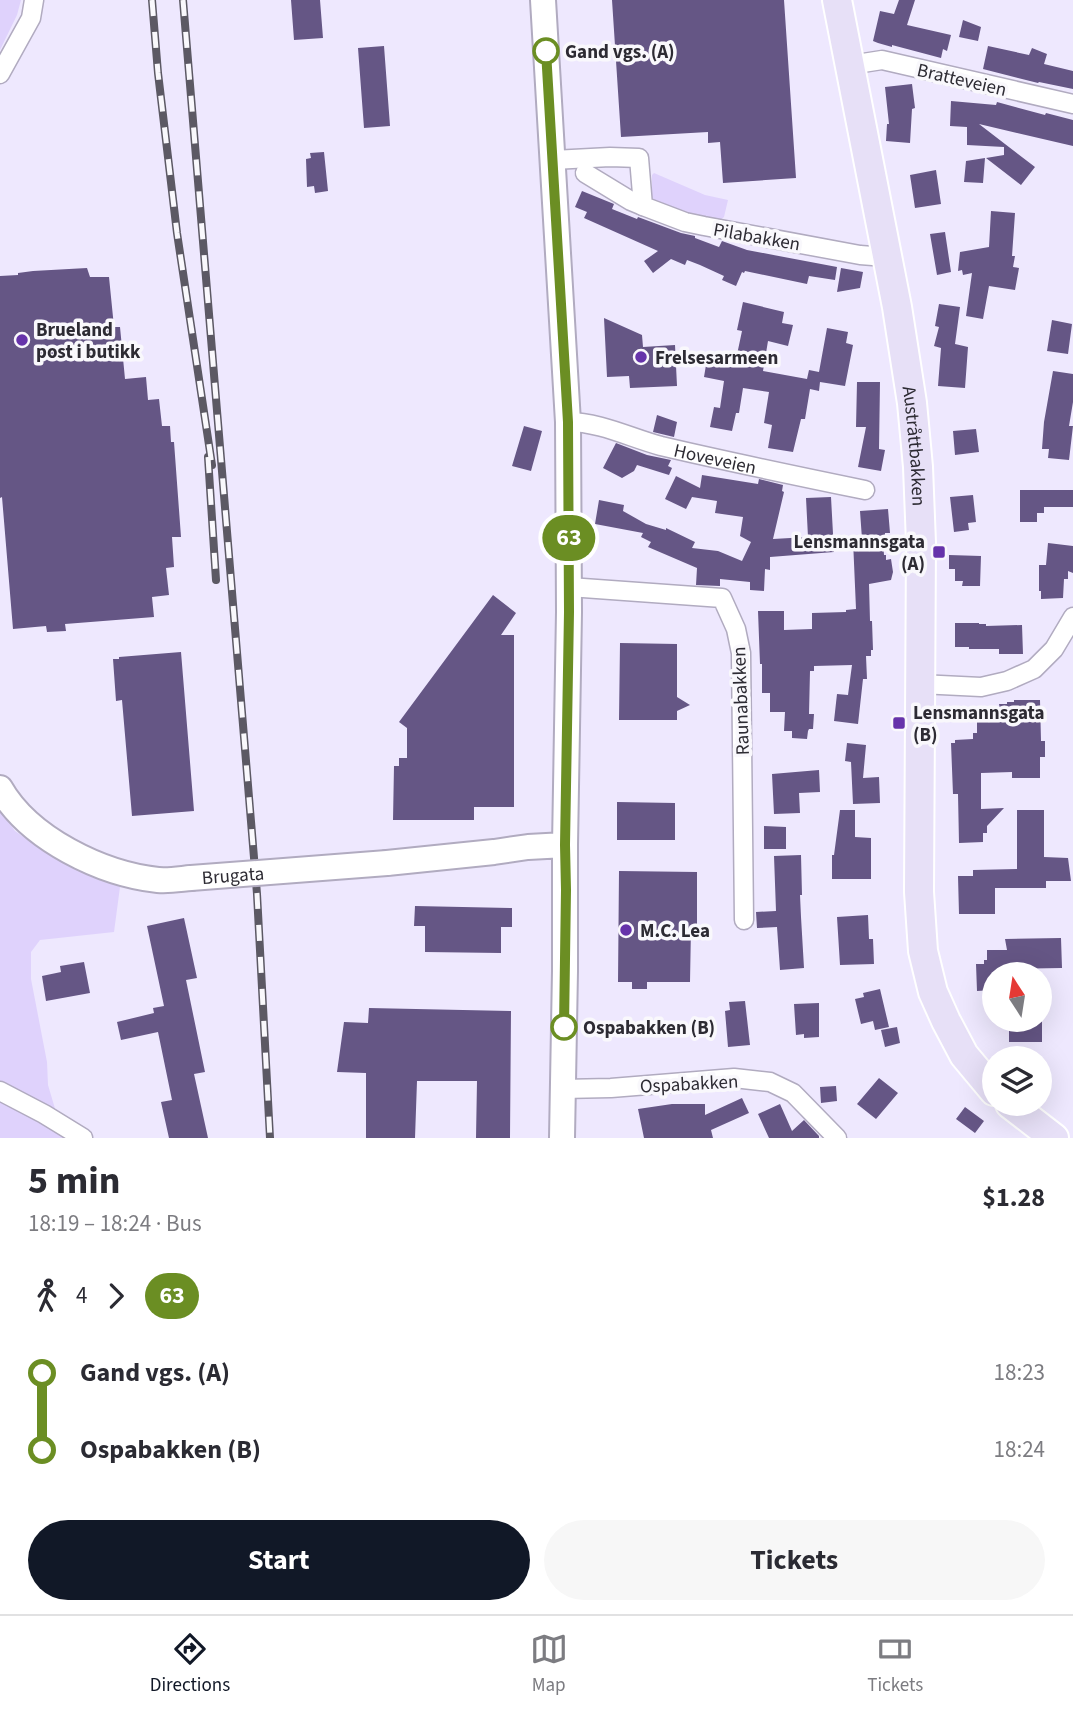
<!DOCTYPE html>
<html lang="en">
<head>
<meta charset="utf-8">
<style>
  :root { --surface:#fff; --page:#f7f7f7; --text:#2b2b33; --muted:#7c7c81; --line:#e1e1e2; --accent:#111827 }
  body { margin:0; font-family:"Source Sans 3",sans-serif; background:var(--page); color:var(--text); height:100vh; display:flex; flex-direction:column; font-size:26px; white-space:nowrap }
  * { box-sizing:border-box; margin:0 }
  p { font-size:23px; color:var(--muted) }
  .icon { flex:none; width:38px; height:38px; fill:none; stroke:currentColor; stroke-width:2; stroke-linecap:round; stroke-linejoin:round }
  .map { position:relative; height:1138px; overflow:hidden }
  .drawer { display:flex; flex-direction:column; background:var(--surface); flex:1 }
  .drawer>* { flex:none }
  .badge { padding:0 14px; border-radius:23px; font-size:24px; line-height:46px }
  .needle { width:46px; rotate:348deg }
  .controls { position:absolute; left:982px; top:962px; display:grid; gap:14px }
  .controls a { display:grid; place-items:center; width:70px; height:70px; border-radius:50%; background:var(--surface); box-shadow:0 7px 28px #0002; font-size:35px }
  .map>.badge { position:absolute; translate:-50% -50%; box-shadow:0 0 0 4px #fff }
  .legs { display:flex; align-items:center; gap:10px; height:77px; padding:0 28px; font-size:23px }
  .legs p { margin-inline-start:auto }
  .summary { display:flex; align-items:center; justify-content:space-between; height:119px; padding:0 28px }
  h1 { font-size:38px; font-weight:700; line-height:52px }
  .button { display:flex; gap:14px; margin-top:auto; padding:14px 28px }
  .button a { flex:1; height:80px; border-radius:42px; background:var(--accent); color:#fff; font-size:28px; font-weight:700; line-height:80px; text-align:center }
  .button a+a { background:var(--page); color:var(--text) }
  ul { padding:0 28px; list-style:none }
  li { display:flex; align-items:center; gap:24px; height:77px; font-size:26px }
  li i { display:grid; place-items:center; width:10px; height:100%; margin:0 9px; background:currentColor }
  li i::after { content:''; width:18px; height:18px; margin:-9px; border:5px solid; border-radius:50%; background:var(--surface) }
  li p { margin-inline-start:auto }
  li:first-child i { background:linear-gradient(#0000 50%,currentColor 0) }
  li:last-child i { background:linear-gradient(currentColor 50%,#0000 0) }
  .tabs { display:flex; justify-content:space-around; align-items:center; height:98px; border-top:2px solid var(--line); background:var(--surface); font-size:19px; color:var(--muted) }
  .tabs a { display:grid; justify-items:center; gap:4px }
  .tabs .active { color:var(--accent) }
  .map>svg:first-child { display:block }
</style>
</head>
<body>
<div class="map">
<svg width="1073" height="1138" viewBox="0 0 1073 1138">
  <rect width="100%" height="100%" fill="#eee8fe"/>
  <!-- green -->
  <path fill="#dfd2fc" d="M0 0H21L17 15 0 50Z
    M654 173 705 195 728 200 724 217 718 222H711L657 204 652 197V175Z
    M0 810 15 831 56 859 120 887 114 932 40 940 31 952V979L47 1062 48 1085 56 1112 84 1128 87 1138H0Z"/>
  <!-- building -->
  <path fill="#655685" d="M291 0H320L323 38 294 40Z
    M612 0H784L796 178 723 183 720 142 708 143V132L621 137Z
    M899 0H915L907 25 951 35 947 51 943 49 941 58 892 45V47L878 43 873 41 880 11 894 14Z
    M963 20 981 27 978 41 959 37Z
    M384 46 390 126 364 128 358 48Z
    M988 46 1029 55 1032 48 1047 54 1044 64 1073 71V89L1039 82 1038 83 983 69Z
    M912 84 915 108 912 109 910 143 886 141 887 124H889L885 87Z
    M951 101 996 105 997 102 1045 115 1046 113 1073 120V146L979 124 1035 167 1021 185 986 158 1004 155V147L967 145V127L950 126Z
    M324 152 328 191 315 193 314 186 307 187 306 159 311 158 310 153Z
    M985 158 983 183 964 182 966 161Z
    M936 170 941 204 915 208 910 175Z
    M582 191 614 204 612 209 637 219 638 217 681 233 695 236V238L719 247 722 241 747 250 837 267 835 280 809 276 807 284 745 271 744 273 742 272 736 286 722 280 724 276 700 265 687 260 685 265 671 259 653 273 644 261 658 251 584 218 587 212 575 207Z
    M991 211 1015 213 1012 256H1015L1013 267 1019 268 1015 290 989 286 983 319 966 316 972 273 963 275 962 270 958 271 960 252 989 247Z
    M945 232 951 272 937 275 930 234Z
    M87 268 90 277H109L114 327H120L125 379 146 377 148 400 159 399 162 426H170L171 442H174L181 537H172L174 567 166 568 169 595 152 597 154 617 65 624 66 631 47 632 46 626 13 629 2 497 0 498V276L18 275V273L33 271Z
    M841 268 863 272 860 288 837 292Z
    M743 302 784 312 782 323 793 325 788 346 768 341 763 371 807 379 809 370 819 372 827 328 848 332 846 343 853 345 845 386 820 382 819 391 810 389 805 419H801L793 452 768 448 772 425 764 423 769 392 743 388 739 413H736L732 431 710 427 714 407 720 408 724 381 704 377 707 359 735 364 742 331 737 330Z
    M939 304 960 307 955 344 968 347 965 388 938 386 941 348 934 346 939 327 935 326Z
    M604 318 642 335 643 347 675 345 677 386 630 388 629 376 607 377Z
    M1052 320 1072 324 1068 354 1047 351Z
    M1053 371 1073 374V402L1069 426H1073L1069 460 1048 458 1049 449H1042L1044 422Z
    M857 382H880L879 449 885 450 881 471 858 467 866 427H856Z
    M657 415 677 422 674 437 653 432Z
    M524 426 542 431 531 471 512 466Z
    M976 429 979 452 955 455 953 431Z
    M616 443 647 455 671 460 668 466 672 468 669 475 637 465 634 471 622 478 603 468Z
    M702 475 758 484 759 479 783 485 782 491 784 492 773 539 808 537 806 498 831 497 834 552 770 557V570L765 569 764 591 750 590V582L720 579V586L696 585 697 568 648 547 651 542 641 537 643 533 595 524 599 500 624 505 623 511 646 524 666 530V528L695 542 692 548 718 551 742 561 751 542 740 536 743 517 715 513 717 501 692 497 686 509 665 499 676 476 700 488Z
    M1020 490H1073V507H1044V513H1037V522H1020Z
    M973 495 976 522 968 523 969 530 954 532 950 497Z
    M888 509 890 533H885V542H883L884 555H886V560L891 559 893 572 891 580 869 584 870 621H872L873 650H871V656H866L867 679H863L858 724 834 721 837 694 848 695 852 665 814 666V671H810L809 714H814L813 729H809L808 731 807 739 792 738V731H784L785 712H770V693H762V664H760L758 611H784V630L812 629V613L846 612V610L856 609 853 540 862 539 860 511Z
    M1048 543 1073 546V573L1068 571V579H1064L1063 598 1041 599V591H1039V565H1046Z
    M949 555 981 556 980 586H962L963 581H955V569H949Z
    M493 595 516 613 501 635H514V807H474V820H393L394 766H399V758H407V728L399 722Z
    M955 623H979V624H986V626L1022 625 1023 654H999V649H969V647H955Z
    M620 643 677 644V697L690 705 677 711V720H619Z
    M181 652 194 811 132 816 122 700 116 701 113 659H119V657Z
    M1014 700H1040L1041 741H1045V757H1040V778H1012V772L981 773V809L1004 808 987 826V833H983V842L959 843 958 794H953L951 743H955V740L973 739V733H977V709H1000L999 704H1007V702H1014Z
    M847 743 866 745 863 778 879 777 880 803 853 804 851 762 845 761Z
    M819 770 820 792 799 793 800 813 774 814 772 774Z
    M617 802 675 803V840H617Z
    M840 810H855V837L871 838V879H832V855H834Z
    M1017 810H1044V857L1068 858 1071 881H1046V888H995V914H959L958 876H973V870L1017 869Z
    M764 826 786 827V849H764Z
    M801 855 802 895H800L801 917 804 968 780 970 777 927 757 928 756 912 776 911 774 856Z
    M619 871 697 872V927H691L690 982H647V989H632V982H618Z
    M415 906 512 908V927H501V953L425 952V926H414Z
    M868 915 869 939H873L874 964 840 965 837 917Z
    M184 918 197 978 186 980 205 1072 194 1074 208 1138H169L161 1102 172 1100 158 1032 121 1040 117 1022 154 1013 153 1008 164 1006 147 926Z
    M1061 938 1062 968 1007 969V975H994V990L977 991 976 964H984V960H987V950H1007L1005 939Z
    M84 962 90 993 46 1001 42 976 61 972 60 966Z
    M880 989 889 1027 875 1030 873 1021 861 1024 855 999 864 997 863 993Z
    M745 1001 750 1045 728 1047 725 1011 730 1010 729 1002Z
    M819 1003V1037L804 1038V1034L796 1035 794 1004Z
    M369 1008 511 1011 510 1138H476L477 1081H417L415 1138H366V1073L337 1072 344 1022 368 1023Z
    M1009 1020H1042V1042H1009Z
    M897 1027 900 1043 885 1047 881 1030Z
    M879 1078 898 1093 876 1119 857 1104Z
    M836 1086 837 1101 821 1103 820 1087Z
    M742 1098 749 1113 711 1130 713 1138H644L638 1109 672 1104H705V1115Z
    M780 1104 792 1131 804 1120 819 1136V1138H769L758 1114Z
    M965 1107 984 1121 975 1133 956 1119Z"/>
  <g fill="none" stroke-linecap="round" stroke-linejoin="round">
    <!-- street casing -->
    <g stroke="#b1abc0" stroke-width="21">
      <g id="street">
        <path d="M850 65 882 60 1073 104"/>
        <path d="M0 74 31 18 34 0"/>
        <path d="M553 160 610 157 639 158 643 206 685 222 704 226 860 255 873 256"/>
        <path d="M585 173 631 201 643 206"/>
        <path id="s1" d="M568 422C600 422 631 438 661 446 729 462 797 476 865 490"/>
        <path d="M569 587 722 598 736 629 741 653 744 920"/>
        <path d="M920 684 981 687 1007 681 1034 669 1054 649 1073 617"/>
        <path d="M562 1089 611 1088 734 1078 770 1082 793 1093 837 1138"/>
        <path d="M0 1091 44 1114 83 1138"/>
      </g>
    </g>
    <!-- secondary casing -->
    <g stroke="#b1abc0" stroke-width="28">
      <path id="secondary" d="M543 0 568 422 569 612 565 845V971L562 1138
        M0 788C29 839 102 874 158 880 169 881 180 879 191 878
        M387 863 494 852 528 847 565 845"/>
    </g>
    <!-- primary casing -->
    <g stroke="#fff" stroke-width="32">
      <g id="primary">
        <path id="s2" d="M837 0 897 307 912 403 918 467 921 543 919 892 923 951 933 992 946 1021 964 1055 994 1091"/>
        <path d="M1010 1104 1054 1138"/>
      </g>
    </g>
    <!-- street -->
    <use href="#street" stroke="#fff" stroke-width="18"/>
    <!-- secondary -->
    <use href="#secondary" stroke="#fff" stroke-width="24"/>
    <!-- primary -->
    <use href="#primary" stroke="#e7e0f7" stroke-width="28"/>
    <!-- rail casing -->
    <g stroke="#5c5964" stroke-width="8">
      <path id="rail" d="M152 0 158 73 177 233 212 465
        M183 0 257 894 270 1138
        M208 457 216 580"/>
    </g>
    <!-- rail -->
    <use href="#rail" stroke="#f9f8fc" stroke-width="5" stroke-dasharray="16" stroke-linecap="butt"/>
    <!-- secondary-bridge casing -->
    <g stroke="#b1abc0" stroke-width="28" stroke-linecap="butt">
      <g id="secondary-bridge">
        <path id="s3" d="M191 878 387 863"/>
      </g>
    </g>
    <!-- secondary-bridge -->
    <use href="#secondary-bridge" stroke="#fff" stroke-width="24"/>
  </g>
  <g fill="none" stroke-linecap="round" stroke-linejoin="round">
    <!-- line-1 casing -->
    <g stroke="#fff" stroke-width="16">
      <path id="line-1" d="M546 51 568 422 569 612 565 845 566 890 564 1027"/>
    </g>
    <!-- line-1 -->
    <use href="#line-1" stroke="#6b8e23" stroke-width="10"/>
  </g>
  <!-- markers -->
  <g fill="#fff" stroke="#6b8e23" stroke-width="3.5">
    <circle cx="546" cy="51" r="12"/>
    <circle cx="564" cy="1027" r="12"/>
  </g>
  <g fill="#63a" stroke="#f9f8fc" stroke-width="2.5">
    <circle cx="22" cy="340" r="7"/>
    <circle cx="641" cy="357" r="7"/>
    <rect x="932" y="545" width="14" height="14" rx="3.5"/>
    <rect x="892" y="716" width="14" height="14" rx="3.5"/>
    <circle cx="626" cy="930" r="7"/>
  </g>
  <g text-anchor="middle" stroke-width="7" stroke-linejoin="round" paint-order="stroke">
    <!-- stop labels -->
    <g font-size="19" font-weight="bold" fill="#2d2b33" stroke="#f9f8fc" text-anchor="start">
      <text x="565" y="58">Gand vgs. (A)</text>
      <text x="583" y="1034">Ospabakken (B)</text>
    </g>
    <!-- street labels -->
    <g font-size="19" fill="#2d2b33" stroke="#f9f8fc">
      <text transform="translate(962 79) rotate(13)" y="7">Bratteveien</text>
      <text transform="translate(757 236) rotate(10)" y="7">Pilabakken</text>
      <text dy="7" stroke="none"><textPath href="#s2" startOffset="453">Austråttbakken</textPath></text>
      <text dy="7" stroke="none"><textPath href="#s1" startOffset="152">Hoveveien</textPath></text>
      <text transform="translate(740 701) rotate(-92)" y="7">Raunabakken</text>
      <text dy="7" stroke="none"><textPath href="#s3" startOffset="42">Brugata</textPath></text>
      <text transform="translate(689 1083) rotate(-3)" y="7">Ospabakken</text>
    </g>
    <!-- poi labels -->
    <g font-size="19" font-weight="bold" fill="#2d2b33" stroke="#f9f8fc" text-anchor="start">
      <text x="36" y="336">Brueland<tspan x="36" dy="22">post i butikk</tspan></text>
      <text x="655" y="364">Frelsesarmeen</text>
      <text x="925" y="548" text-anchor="end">Lensmannsgata<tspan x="925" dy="22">(A)</tspan></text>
      <text x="913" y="719">Lensmannsgata<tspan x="913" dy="22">(B)</tspan></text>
      <text x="640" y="937">M.C. Lea</text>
    </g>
  </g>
</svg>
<div class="controls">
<a><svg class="needle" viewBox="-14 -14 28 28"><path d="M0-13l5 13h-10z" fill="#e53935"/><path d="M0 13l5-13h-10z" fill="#7c7c81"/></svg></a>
<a><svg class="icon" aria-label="layers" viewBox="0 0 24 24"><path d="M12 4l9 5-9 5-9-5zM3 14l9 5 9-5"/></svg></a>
</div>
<b class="badge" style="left:569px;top:538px;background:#6b8e23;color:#fff">63</b>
</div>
<section class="drawer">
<div class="summary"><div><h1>5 min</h1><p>18:19 – 18:24 · Bus</p></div><b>$1.28</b></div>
<div class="legs"><svg class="icon" aria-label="walk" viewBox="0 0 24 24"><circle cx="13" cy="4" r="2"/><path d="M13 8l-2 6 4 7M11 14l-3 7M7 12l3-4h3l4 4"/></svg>4<svg class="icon" aria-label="forward" viewBox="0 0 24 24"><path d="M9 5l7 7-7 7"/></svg><b class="badge" style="background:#6b8e23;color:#fff">63</b></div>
<ul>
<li><i style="color:#6b8e23"></i><b>Gand vgs. (A)</b><p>18:23</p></li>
<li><i style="color:#6b8e23"></i><b>Ospabakken (B)</b><p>18:24</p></li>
</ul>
<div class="button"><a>Start</a><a>Tickets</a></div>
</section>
<nav class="tabs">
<a class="active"><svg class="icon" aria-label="directions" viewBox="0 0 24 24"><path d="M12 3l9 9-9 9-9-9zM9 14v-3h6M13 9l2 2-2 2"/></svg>Directions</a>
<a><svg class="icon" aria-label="map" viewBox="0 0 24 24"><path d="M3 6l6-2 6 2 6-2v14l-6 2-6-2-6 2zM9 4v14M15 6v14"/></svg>Map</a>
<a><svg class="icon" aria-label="tickets" viewBox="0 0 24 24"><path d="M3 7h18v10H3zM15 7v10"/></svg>Tickets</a>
</nav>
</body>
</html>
